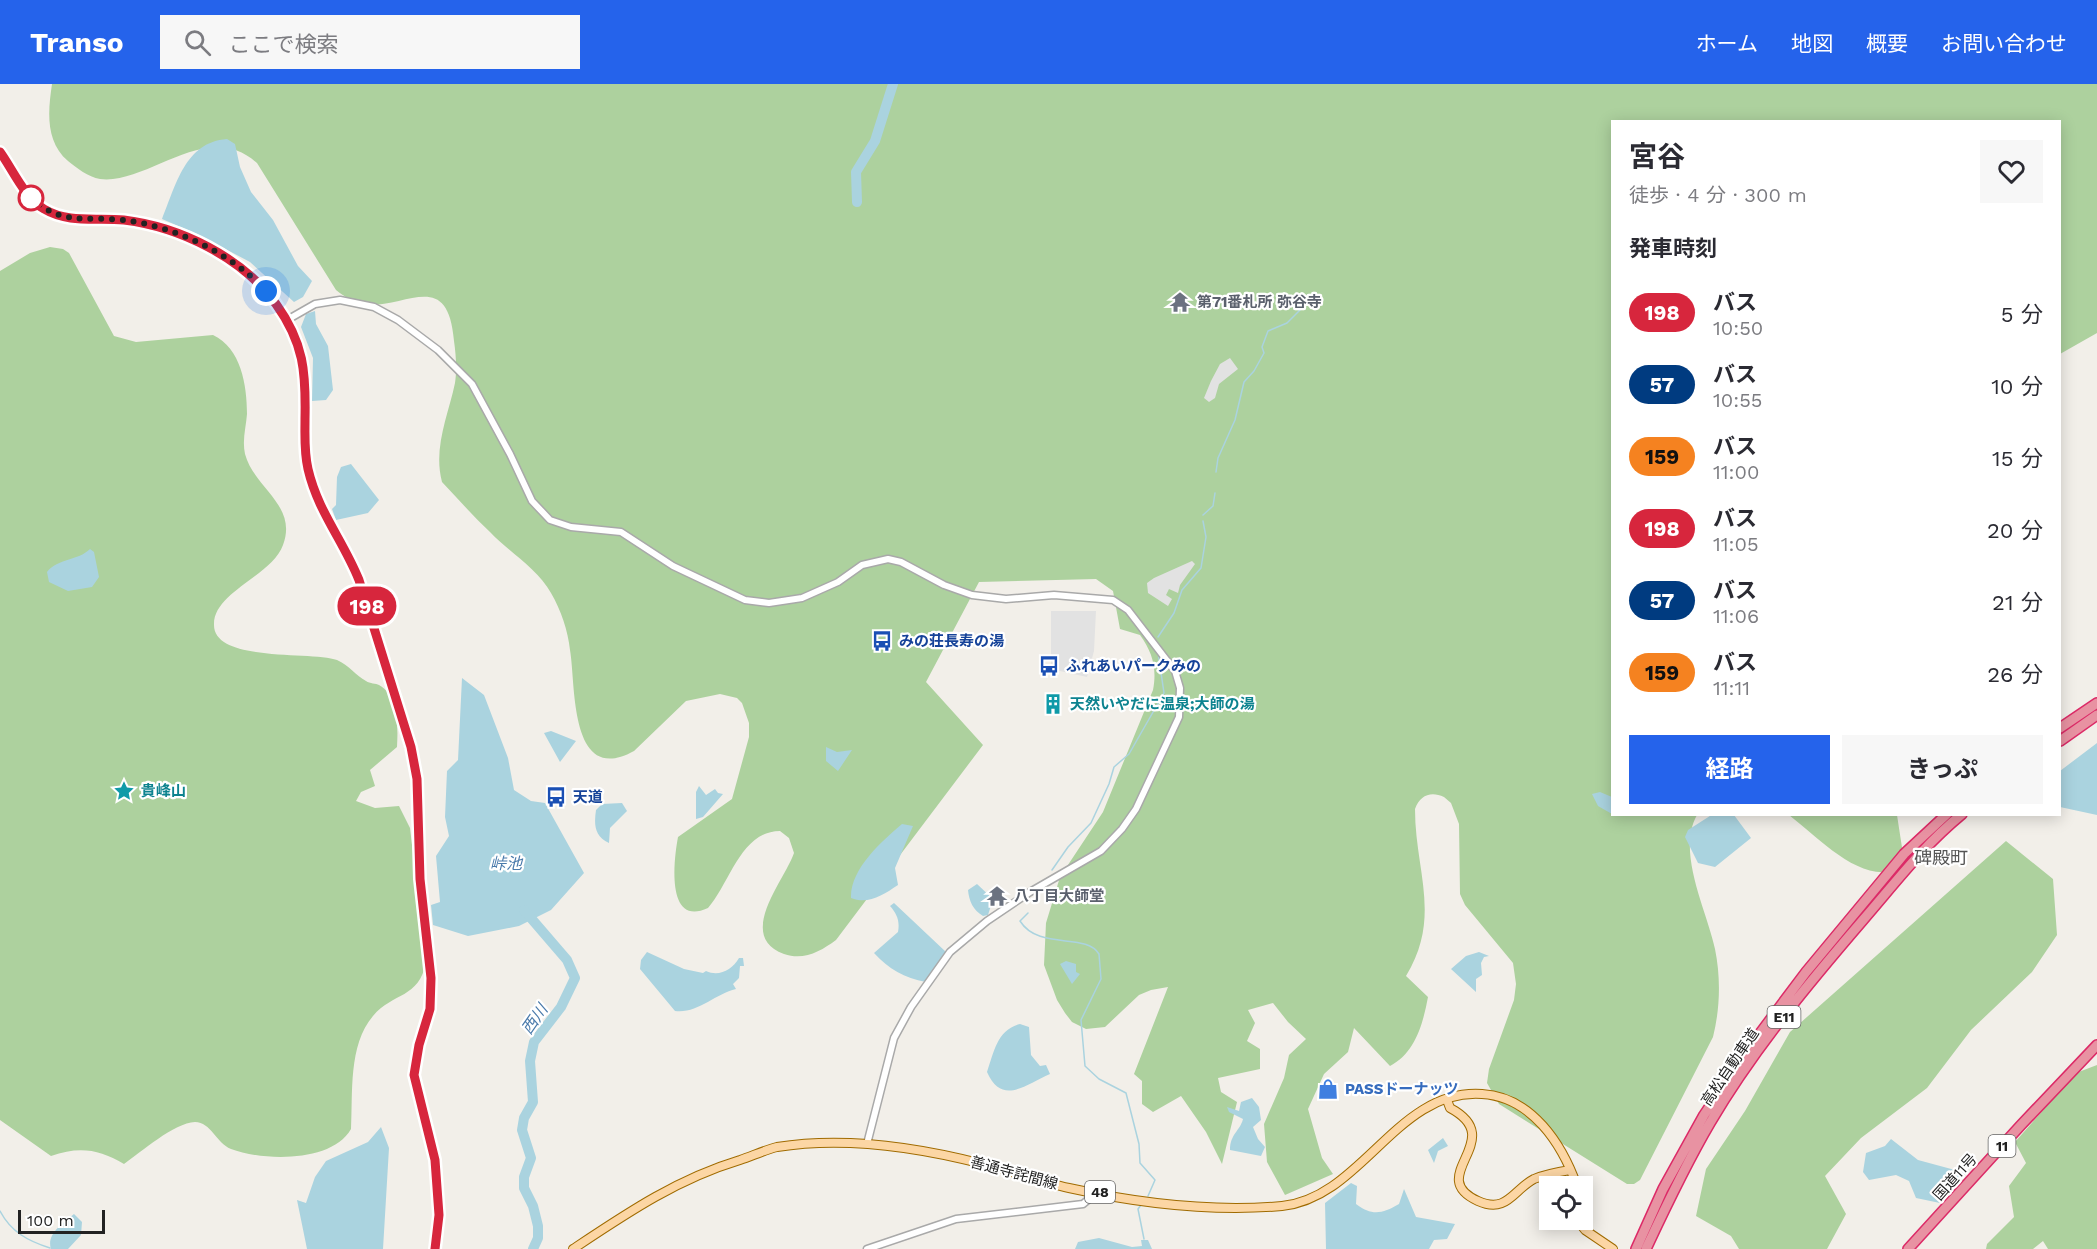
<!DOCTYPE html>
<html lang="ja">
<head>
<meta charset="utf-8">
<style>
  :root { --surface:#fff; --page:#f7f7f7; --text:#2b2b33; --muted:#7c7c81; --accent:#2563eb }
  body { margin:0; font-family:"Work Sans","Noto Sans JP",sans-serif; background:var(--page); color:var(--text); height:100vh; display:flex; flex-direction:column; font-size:22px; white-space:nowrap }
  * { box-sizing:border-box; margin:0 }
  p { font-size:20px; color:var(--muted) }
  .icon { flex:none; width:33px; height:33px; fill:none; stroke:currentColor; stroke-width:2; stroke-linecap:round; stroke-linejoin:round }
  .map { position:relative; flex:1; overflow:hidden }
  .drawer { position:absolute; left:1611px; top:36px; width:450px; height:696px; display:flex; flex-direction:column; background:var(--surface); border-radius:0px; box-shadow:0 3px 15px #0003 }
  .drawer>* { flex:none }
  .badge { padding:0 12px; border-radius:20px; font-size:21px; line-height:39px }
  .fabs { position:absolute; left:1539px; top:1092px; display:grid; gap:12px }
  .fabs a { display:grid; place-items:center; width:54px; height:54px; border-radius:0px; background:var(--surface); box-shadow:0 3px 15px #0003; font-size:30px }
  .scale { position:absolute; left:18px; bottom:15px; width:87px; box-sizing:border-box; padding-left:6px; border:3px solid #222; border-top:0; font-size:16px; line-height:21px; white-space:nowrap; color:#222; -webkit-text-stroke:4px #fff; paint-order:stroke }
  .you { position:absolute; width:30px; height:30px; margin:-15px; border:4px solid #fff; border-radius:50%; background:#1a73e8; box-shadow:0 0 0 9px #1a73e833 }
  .map>.badge { position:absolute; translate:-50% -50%; box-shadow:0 0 0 3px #fff }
  h2 { padding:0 18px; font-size:22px; line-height:54px }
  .round { display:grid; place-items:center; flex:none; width:63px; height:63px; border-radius:0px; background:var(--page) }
  .headline { display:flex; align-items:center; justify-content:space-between; height:102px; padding:0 18px }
  h1 { font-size:28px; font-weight:700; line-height:45px }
  .cta { display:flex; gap:12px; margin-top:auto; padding:12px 18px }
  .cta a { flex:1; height:69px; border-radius:0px; background:var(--accent); color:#fff; font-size:24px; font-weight:700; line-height:69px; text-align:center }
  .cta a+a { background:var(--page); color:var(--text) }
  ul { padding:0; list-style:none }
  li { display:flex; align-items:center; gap:18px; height:72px; padding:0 18px }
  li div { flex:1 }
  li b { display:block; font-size:22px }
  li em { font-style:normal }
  li .badge { min-width:66px; font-weight:700; text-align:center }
  header { display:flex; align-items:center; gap:36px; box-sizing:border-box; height:84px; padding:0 30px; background:var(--accent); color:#fff }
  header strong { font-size:28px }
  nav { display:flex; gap:33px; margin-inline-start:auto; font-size:21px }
  .search { width:420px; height:54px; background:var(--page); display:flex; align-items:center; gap:15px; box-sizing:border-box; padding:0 21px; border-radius:0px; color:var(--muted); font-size:22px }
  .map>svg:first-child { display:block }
</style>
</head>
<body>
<header>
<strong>Transo</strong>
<div class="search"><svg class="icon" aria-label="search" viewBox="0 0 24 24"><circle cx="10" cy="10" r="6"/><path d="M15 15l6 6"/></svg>ここで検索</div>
<nav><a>ホーム</a><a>地図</a><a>概要</a><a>お問い合わせ</a></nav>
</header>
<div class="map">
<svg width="2097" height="1165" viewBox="0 0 2097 1165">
  <rect width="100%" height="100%" fill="#f2efe9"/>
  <!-- forest -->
  <path fill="#add19e" d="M52 0H2097V249L2060 270V38H1612V730L1697 731C1676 768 1707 827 1715 865 1721 894 1720 925 1713 953L1640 1096 1634 1100H1627L1499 1020 1487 999 1489 985 1514 916 1516 900 1513 879 1465 821 1460 810 1459 740 1451 719 1444 713C1431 707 1420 711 1415 725 1415 787 1442 833 1406 892L1428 913C1423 940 1415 969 1390 982L1354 944 1348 968 1324 990 1308 1025 1322 1074 1333 1090 1285 1111 1267 1078 1264 1040 1284 994 1289 971 1306 955 1288 938 1273 919 1248 926 1255 939 1247 957 1260 965V985L1218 994 1221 1008 1237 1018 1222 1080 1206 1048 1181 1012 1153 1028 1142 1020V997L1134 990 1168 903 1151 906 1139 911 1105 943 1086 945 1072 938 1065 929 1057 916 1044 881 1046 839 1060 793 1103 728 1153 606C1157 585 1153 569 1140 551L1120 545 1113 507 1096 495 979 498 926 598 983 661 836 856C821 867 804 877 784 870 735 852 785 796 794 769L789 754 780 747C741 747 730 799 708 824 665 844 674 774 678 753L732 715 749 653V639L742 619 737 614 720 610 686 617 634 667C569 703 576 601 570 566 568 547 561 526 551 509 538 485 509 468 490 448 473 432 458 415 442 398 433 364 448 332 455 299 457 286 456 271 454 257 448 187 411 221 369 221 356 221 345 213 336 206L257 79C206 34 149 101 100 95 88 93 77 84 68 77 45 57 48 27 52 0Z
    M50 163 63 165 69 169 114 252 136 258 213 251C241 264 247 301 247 330 246 343 242 356 245 370 254 404 298 421 283 461 272 492 213 508 214 541 214 579 314 567 337 576 349 581 356 592 366 597 370 600 376 599 379 601 399 612 398 644 397 663L370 686 375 702 361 708 356 717 375 724 399 722 410 744 426 878C419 915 393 908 373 932 348 961 353 1010 351 1045 332 1079 262 1077 231 1065 216 1059 211 1038 195 1038 174 1039 141 1068 124 1080 99 1065 79 1062 51 1072L0 1036V187L30 169Z
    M1789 731H1897L1903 770 1887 788C1853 792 1814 750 1789 731Z
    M2006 757 2053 795 2057 851 2032 888 1971 946 1927 1004 1861 1054 1825 1092 1846 1130 1827 1165H1739L1731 1152 1696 1132 1706 1085 1745 1027 1790 948Z
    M2097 981V1165H2048L2043 1157 2033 1165H1986L1987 1160 2014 1133 2009 1102 2026 1079 2015 1058 2076 989Z"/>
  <!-- parking -->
  <path fill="#e2e2e2" d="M1230 274 1238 285 1219 300 1215 314 1209 318 1204 314 1211 297 1220 280Z
    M1192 477 1195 480 1180 501 1178 509 1169 505 1166 511 1172 515 1168 522 1148 509 1147 499 1154 494Z
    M1051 527H1096L1094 567 1087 593 1051 585Z"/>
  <!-- water -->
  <path fill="#aad3df" d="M227 55 235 60 240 83 251 108 273 136 298 182 312 197 303 213 294 218 250 178 197 150 162 135C176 101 185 58 227 55Z
    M315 227 316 240 328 262 333 306 326 316 312 317 313 274 301 243 306 230Z
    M351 380 379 416 368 429 336 436 332 425 336 421 337 393 341 383Z
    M90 465 94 468 99 493 92 503 68 507 49 498 47 488C58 474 78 477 90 465Z
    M462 594 484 611 508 674 514 706 531 717 545 719 584 789 551 826 519 842 468 852 433 841 431 821 440 818 436 772 449 752 445 733 447 687 458 676Z
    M551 647 576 657 560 678 544 649Z
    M2097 659V731L2060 723V687Z
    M826 663 837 668 852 666 838 687 826 677Z
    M699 702 706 711 715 705 718 709 723 710 703 733 696 735V708Z
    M1600 708 1612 713V730L1598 722 1592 710Z
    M622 719 627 727 610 744 609 759C594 752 594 740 596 726L602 720Z
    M1713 730 1734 731 1751 754 1715 783 1698 779 1685 753 1688 746Z
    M902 740 913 742 895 784 898 801C883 811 868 821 851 814 850 785 882 757 902 740Z
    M977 800 993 815 988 831 983 832C973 826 969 817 968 806Z
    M894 819 946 868 926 898C904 894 889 885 874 869L898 848C900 837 897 830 890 822Z
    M647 868 684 885 703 889 706 887C719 893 732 886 739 874H743L744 882H740L739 894 733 900 736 905C715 910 697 930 675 927L640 885 641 876Z
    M1479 868 1489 872 1484 873 1481 879 1482 891 1476 895V908L1451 885 1466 872Z
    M1066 877 1076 880V888L1080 890 1072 900 1060 880Z
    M1020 940 1029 943 1031 971 1040 982 1046 981 1050 990C1025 1001 1002 1022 987 988 994 968 997 946 1020 940Z
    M1252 1014 1259 1023 1261 1036 1253 1043 1258 1055 1265 1063 1261 1072 1230 1066C1230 1050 1240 1047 1243 1035L1229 1028 1227 1023 1239 1027 1241 1018Z
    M381 1043 389 1064 383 1165H307L297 1116 306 1119 315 1093 326 1077 368 1058Z
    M1443 1054 1448 1062 1438 1067 1434 1079 1428 1066Z
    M1891 1055 1918 1076 1966 1089 1940 1119 1916 1114 1909 1097 1896 1091 1869 1096 1863 1088 1866 1069 1885 1062Z
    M1351 1099 1357 1102 1356 1120C1372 1132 1382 1130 1399 1120L1404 1105 1416 1133 1455 1140 1447 1155 1434 1156 1429 1165H1326L1325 1119Z
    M74 1130 82 1138 81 1151 68 1165H51C46 1150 63 1139 74 1130Z
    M1099 1154 1132 1163 1142 1162 1141 1156H1148L1152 1165H1075L1078 1158Z"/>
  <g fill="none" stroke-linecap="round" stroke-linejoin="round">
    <!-- stream -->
    <path stroke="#aad3df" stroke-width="1.5" d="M1216 388 1218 374 1235 336 1244 298 1254 287 1264 269 1262 263 1268 247 1287 239 1316 210
      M1203 431 1213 422 1215 409
      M1158 553 1174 529 1182 506 1201 484 1206 453 1203 437
      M1052 786 1068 763 1091 739 1109 700 1114 683 1129 670 1164 609 1158 568
      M1028 829 1020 837C1039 867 1086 848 1099 870L1101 895 1081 936 1085 982 1099 995 1126 1009 1139 1060 1140 1079 1155 1096 1148 1112
      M1141 1121 1138 1125 1144 1155
      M0 1127C11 1148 28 1157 50 1164"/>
    <!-- river -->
    <path stroke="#aad3df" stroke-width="10" d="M857 118 856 88 875 57 893 0
      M524 826 567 876 575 894 561 923 534 958 530 977 533 1018 524 1034 522 1046 531 1074 524 1093V1104L533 1122 538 1142V1154L533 1165"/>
    <!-- minor casing -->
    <g stroke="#a9a9a9" stroke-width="9">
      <path id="minor" d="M287 236 315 220 340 216 374 223 398 236 438 266 472 300 510 370 532 417 550 436 571 443 621 448 673 482 745 516 769 519 802 514 838 498 862 481 888 475 901 478 944 501 972 511 1006 515 1054 511 1113 516 1128 526 1175 587 1180 604 1179 633 1136 725 1122 745 1101 767 1030 808 987 837 950 868 911 923 894 954 867 1060
        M867 1165 956 1135 1083 1120 1096 1109"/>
    </g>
    <!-- major casing -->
    <g stroke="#a06b00" stroke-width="10">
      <path id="major" d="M0 68C13 86 24 113 44 125 69 140 97 133 124 136 180 143 242 173 276 220 325 287 291 329 311 398 321 434 346 462 359 496L415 681 420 795 431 894 430 925 419 961 415 991 435 1076 439 1131 435 1165
        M1447 1016 1450 1024C1510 1056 1423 1092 1478 1117 1507 1130 1513 1106 1534 1095 1546 1090 1558 1088 1570 1086
        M1577 1136 1585 1146 1613 1165
        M573 1165C627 1129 677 1095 740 1076 752 1072 765 1066 777 1063 845 1052 917 1063 983 1080 1012 1087 1040 1098 1069 1104 1137 1119 1212 1128 1282 1122 1362 1114 1397 1004 1482 1010 1532 1013 1562 1060 1577 1102"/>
    </g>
    <!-- highway casing -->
    <g stroke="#dc2a67" stroke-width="12">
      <path id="highway" d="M2060 644 2097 619
        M2060 657 2097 631
        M1636 1165 1663 1105 1704 1031 1749 964 1806 888 1904 770 1947 730
        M1646 1165C1666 1122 1686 1080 1710 1039 1753 966 1808 900 1863 836 1896 798 1922 763 1962 730
        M1908 1165 2021 1041 2097 961"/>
    </g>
    <!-- minor -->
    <use href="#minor" stroke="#fff" stroke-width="6"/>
    <!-- major -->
    <use href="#major" stroke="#fcd6a4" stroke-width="8"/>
    <!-- highway -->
    <use href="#highway" stroke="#e892a2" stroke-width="9"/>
  </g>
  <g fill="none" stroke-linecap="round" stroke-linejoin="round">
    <!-- line casing -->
    <g stroke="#fff" stroke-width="14">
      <path id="line" d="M0 68C13 86 24 113 44 125 69 140 97 133 124 136 180 143 242 173 276 220 304 259 306 288 305 335 305 353 304 368 308 385 318 428 343 456 359 496L411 663 417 695 420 795 431 894 430 925 419 961 414 991 435 1076 439 1131 435 1165"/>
    </g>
    <!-- line -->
    <use href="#line" stroke="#d7263d" stroke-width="9"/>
    <!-- walk -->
    <path stroke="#222" stroke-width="6" stroke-dasharray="0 10.8" d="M31 114C62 142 85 132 123 136 174 142 231 169 266 207"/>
  </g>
  <!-- icons -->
  <defs>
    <g id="temple-bare" transform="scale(1.62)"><path d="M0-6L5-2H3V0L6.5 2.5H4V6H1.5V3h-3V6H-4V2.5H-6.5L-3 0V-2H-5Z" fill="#6b7280" stroke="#fff" stroke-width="2.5" paint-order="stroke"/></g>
    <g id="bus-bare" transform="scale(1.62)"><path d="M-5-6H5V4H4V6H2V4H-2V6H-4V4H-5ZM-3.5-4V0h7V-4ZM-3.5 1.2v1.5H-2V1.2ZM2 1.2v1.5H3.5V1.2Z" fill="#1a4fb4" stroke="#fff" stroke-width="2.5" paint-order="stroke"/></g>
    <g id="building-bare" transform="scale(1.62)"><path d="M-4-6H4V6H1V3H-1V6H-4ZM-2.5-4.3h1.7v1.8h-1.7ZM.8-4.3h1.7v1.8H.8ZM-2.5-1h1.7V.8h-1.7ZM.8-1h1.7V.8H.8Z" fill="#0f9aa8" stroke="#fff" stroke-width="2.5" paint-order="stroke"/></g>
    <g id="sight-bare" transform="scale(1.62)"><path d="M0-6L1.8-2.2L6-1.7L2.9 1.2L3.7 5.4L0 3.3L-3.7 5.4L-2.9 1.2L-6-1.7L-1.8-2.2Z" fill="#0f9aa8" stroke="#fff" stroke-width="2.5" paint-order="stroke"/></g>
    <g id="shop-bare" transform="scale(1.62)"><path d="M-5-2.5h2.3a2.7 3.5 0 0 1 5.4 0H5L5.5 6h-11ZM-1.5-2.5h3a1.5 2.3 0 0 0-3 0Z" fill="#3f7fe0" stroke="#fff" stroke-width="2.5" paint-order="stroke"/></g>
  </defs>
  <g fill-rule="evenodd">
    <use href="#temple-bare" x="1180" y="218"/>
    <use href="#bus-bare" x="882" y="557"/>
    <use href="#bus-bare" x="1049" y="582"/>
    <use href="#building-bare" x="1053" y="620"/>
    <use href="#sight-bare" x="124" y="707"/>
    <use href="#bus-bare" x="556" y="713"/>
    <use href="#temple-bare" x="997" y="812"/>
    <use href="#shop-bare" x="1328" y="1005"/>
  </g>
  <!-- markers -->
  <circle fill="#fff" stroke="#d7263d" stroke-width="3" cx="31" cy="114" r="12"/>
  <g text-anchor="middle" stroke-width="4.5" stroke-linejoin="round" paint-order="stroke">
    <!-- shield labels -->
    <g fill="#fff" stroke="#646464" stroke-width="1.5">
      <rect x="1767.5" y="922" width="33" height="22" rx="4.5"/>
      <rect x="1988.5" y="1051" width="27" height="22" rx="4.5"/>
      <rect x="1085" y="1097" width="30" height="22" rx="4.5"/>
    </g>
    <g font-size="14" font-weight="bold" fill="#222">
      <text x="1784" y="938">E11</text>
      <text x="2002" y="1067">11</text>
      <text x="1100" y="1113">48</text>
    </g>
    <!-- worship labels -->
    <g font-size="15" font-weight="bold" fill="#5b616d" stroke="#fff" text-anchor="start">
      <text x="1197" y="223">第71番札所 弥谷寺</text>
      <text x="1014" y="817">八丁目大師堂</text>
    </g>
    <!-- transit labels -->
    <g font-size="15" font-weight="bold" fill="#164399" stroke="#fff" text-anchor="start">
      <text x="899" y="562">みの荘長寿の湯</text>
      <text x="1066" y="587">ふれあいパークみの</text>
      <text x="573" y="718">天道</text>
    </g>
    <!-- culture labels -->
    <g font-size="15" font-weight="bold" fill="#0d838f" stroke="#fff" text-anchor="start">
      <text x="1070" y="625">天然いやだに温泉;大師の湯</text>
      <text x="141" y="712">貴峰山</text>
    </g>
    <!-- street labels -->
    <g font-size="15" fill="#222" stroke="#fff">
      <text transform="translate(1730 983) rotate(-56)" y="5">高松自動車道</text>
      <text transform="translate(1014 1089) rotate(15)" y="5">善通寺詫間線</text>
      <text transform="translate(1955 1093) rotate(-48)" y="5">国道11号</text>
    </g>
    <!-- shop labels -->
    <g font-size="15" font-weight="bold" fill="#366cbe" stroke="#fff" text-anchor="start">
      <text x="1345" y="1010">PASSドーナッツ</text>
    </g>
    <!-- water labels -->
    <g font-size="16" font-style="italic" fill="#4a7aab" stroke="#fff">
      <text x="506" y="785">峠池</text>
      <text transform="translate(534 935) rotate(-55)" y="6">西川</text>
    </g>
    <!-- quarter labels -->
    <g font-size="18" fill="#555" stroke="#fff">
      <text x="1941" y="780">碑殿町</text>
    </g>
  </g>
</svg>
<div class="fabs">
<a><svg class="icon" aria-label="locate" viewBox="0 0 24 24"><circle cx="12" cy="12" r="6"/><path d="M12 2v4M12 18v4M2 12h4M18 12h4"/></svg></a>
</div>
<div class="scale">100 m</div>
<div class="you" style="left:266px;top:207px"></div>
<b class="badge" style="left:367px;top:522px;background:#d7263d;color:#fff">198</b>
<section class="drawer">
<div class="headline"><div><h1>宮谷</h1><p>徒歩 · 4 分 · 300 m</p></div><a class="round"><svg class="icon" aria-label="heart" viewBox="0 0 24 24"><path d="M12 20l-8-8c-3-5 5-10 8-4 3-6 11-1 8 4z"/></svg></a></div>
<h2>発車時刻</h2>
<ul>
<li><span class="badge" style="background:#d7263d;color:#fff">198</span><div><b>バス</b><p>10:50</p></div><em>5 分</em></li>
<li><span class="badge" style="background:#003b80;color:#fff">57</span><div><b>バス</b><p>10:55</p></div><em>10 分</em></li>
<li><span class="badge" style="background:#f58220;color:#111">159</span><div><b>バス</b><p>11:00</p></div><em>15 分</em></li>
<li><span class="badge" style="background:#d7263d;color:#fff">198</span><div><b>バス</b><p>11:05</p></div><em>20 分</em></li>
<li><span class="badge" style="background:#003b80;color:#fff">57</span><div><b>バス</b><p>11:06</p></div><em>21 分</em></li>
<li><span class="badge" style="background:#f58220;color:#111">159</span><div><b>バス</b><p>11:11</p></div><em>26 分</em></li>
</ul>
<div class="cta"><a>経路</a><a>きっぷ</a></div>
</section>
</div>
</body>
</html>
